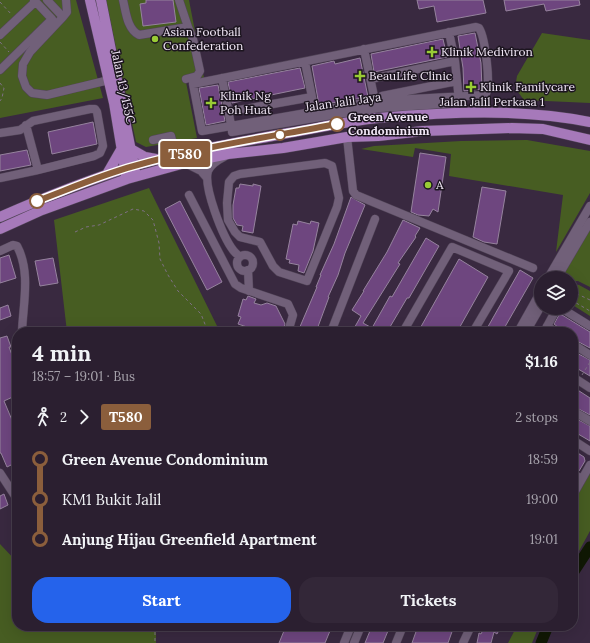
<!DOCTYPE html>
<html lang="en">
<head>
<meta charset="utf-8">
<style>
  :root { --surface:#2b1f30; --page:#332738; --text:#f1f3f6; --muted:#a6a2ab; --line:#473d4c; --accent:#2563eb }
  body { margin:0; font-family:Lora,serif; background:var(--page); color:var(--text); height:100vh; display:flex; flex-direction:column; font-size:15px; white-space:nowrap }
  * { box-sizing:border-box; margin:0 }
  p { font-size:13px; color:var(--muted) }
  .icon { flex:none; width:22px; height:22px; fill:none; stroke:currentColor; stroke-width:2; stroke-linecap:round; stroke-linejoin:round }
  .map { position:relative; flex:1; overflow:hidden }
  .panel { position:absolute; left:12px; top:327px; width:566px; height:304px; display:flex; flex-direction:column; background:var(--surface); border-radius:16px; box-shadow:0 4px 16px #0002,0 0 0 1px var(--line) }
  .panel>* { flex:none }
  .badge { padding:0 8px; border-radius:3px; font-size:14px; line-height:26px }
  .buttons { position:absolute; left:534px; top:271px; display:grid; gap:8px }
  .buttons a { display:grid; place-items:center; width:44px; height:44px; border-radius:50%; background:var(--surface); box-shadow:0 4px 16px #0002,0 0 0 1px var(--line); font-size:20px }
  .map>.badge { position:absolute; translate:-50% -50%; box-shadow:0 0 0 2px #fff }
  .legs { display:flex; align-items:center; gap:6px; height:44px; padding:0 20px; font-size:13px }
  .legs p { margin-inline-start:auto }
  .summary { display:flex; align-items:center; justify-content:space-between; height:68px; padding:0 20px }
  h1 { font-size:22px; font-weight:800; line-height:30px }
  .button { display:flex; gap:8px; margin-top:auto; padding:8px 20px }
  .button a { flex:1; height:46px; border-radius:16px; background:var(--accent); color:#fff; font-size:16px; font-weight:800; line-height:46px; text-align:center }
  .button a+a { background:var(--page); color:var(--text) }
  ul { padding:0 20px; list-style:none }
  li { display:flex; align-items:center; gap:14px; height:40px; font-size:15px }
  li i { display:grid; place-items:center; width:6px; height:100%; margin:0 5px; background:currentColor }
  li i::after { content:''; width:10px; height:10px; margin:-5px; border:3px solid; border-radius:50%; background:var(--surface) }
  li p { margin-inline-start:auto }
  li:first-child i { background:linear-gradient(#0000 50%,currentColor 0) }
  li:last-child i { background:linear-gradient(currentColor 50%,#0000 0) }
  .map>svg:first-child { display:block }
</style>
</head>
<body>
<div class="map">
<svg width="590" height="643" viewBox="0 0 590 643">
  <rect width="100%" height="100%" fill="#392940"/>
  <!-- green -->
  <path fill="#475d22" d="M0 0H76L103 98 0 118Z
    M106 0H189L204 78 186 82 197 138 146 147 136 142Z
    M542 33 590 40V103L524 100 515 88 517 76Z
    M527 140 590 151V193L556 252 563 195 449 176 451 154 415 148 413 157 361 149 374 146 461 141Z
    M149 188 220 332H67L54 220Z
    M590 229V287L578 281H571V278H561Z
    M571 284 579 285 590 291V316L571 304Z
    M590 470V531L573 562V499Z
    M0 544 17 562V626H156V643H0Z
    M517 626H539L532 643H508Z"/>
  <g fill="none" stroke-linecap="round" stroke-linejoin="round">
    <!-- river -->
    <path stroke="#101804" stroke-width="11" d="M573 573 590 547
      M541 643 548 626"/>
  </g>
  <!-- building -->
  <path fill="#6e467f" stroke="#96839e" d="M146 0H173L176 22 143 26 140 4 146 3Z
    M417 0H483L486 13 437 22 434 6 419 9Z
    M504 0H579L580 5 546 11 544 4 506 11Z
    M475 33 481 63 482 89 464 91 463 68 458 36Z
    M443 39 447 57 374 72 371 54Z
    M360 58 368 97 319 105 312 66 334 61 335 64Z
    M300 68 305 88 232 103 228 82Z
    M218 85 225 121 206 125 199 88Z
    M93 122 97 144 52 154 48 132Z
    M27 150 31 165 0 171V155Z
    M420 153 446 157 438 212 433 209 429 216 418 215 411 212Z
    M240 184 253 186V184L261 186 253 233 242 231 243 226 237 225 233 218V205L236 188H239Z
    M482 187 506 191 497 244 484 242 473 237Z
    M351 197 365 205 345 253 338 275 328 297H329L316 332H307L299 329 317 287H316L321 275H320L334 244Z
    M180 201 222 282 207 290 165 209Z
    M403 220 420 228 415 236 416 237 398 263 400 264 363 323 372 328 390 296 392 297 426 238 439 246 409 298H407L387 332H352L361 316 352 310 364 291H363L387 252Z
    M298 221 310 224 311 221 319 223 313 251 304 273 298 271 299 265 289 263 290 260 286 259 293 224 297 225Z
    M9 255 16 278 0 283V258Z
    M53 258 58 283 40 286 35 261Z
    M459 259 488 277 457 332H418Z
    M520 270 533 278 502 332H485Z
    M248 296 256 299 254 303 261 305 267 303 276 306 285 324 284 328 275 332H249L250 328 238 324 241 317 238 316 243 299 246 300Z
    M8 305 11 316 0 320V308Z
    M559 315H562L590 332V348L573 339V332H561L559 328 554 324Z
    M7 336 11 347H9L15 363H14L17 370V395L4 401 17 432V462L7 467 1 453H0V338Z
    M573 351 590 360V376L573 366Z
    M573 387 590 398V415L573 406Z
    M573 417 590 426V441L573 431Z
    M573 450 584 457 585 461 579 471 573 469Z
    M4 494 8 505 0 509V496Z
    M286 626H332L325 643H279Z
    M372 626H390L383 643H365Z
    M418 626H454L448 643H412Z
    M485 626H501L497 634 494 632 491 643H477L479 633 481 634Z"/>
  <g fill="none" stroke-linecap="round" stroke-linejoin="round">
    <!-- minor casing -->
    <g stroke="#524558" stroke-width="9">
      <path id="minor" d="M47 0 63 17 67 12 66 0
        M123 0C126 12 127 29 139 35L188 27
        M179 0 188 27 193 39 200 71 197 76 186 79
        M63 17 30 52 23 64 22 76 26 87 32 93 47 95 109 80
        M476 27 479 28C485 37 492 89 485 95L375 101 202 131 193 84Z
        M449 32 455 61 459 101
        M0 35 35 2
        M364 49 375 101
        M305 62 315 112
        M0 70 52 19 34 0
        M222 78 232 130
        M371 79 455 61
        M382 96 457 81
        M228 112 312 97
        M26 125 38 170
        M232 132 338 114 380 108 459 103
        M0 133 20 130 33 121 90 109H95L97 112 103 146 100 153 94 156 38 170 0 178
        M347 137 353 191 356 195 533 268
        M153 140 171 136 176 156
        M224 157C218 160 211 164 208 171 203 187 223 237 233 250 235 253 238 255 240 257
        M185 163 201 171 207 178
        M325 163 332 166 339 198 337 207 307 281 279 272 273 266 260 242 240 237 235 232 228 220 227 203 229 182 234 176 240 174Z
        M189 195 235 284 241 288 288 304 293 315 288 332
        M0 251 13 245 17 246C31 272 23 304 22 332
        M237 263a8 8 0 1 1 16 0a8 8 0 1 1-16 0Z
        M248 270 249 291
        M548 278 590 206
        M557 278 590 222
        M561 308 590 326
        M547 326 556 332
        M237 331V332
        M331 332 375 219
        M403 332 452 247 509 271 473 332
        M518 332 541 291
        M526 332 541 306
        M544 332 557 308
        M573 344 590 355
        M573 377 590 388
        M573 411 590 421
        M573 440 590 451
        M0 473 17 499
        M573 474 582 479
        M573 495 590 465
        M344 643 351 626
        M354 643 361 626
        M396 643 403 626
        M463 643 471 626"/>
    </g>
    <!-- major casing -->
    <g stroke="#524558" stroke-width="11">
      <path id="major" d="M90 0 114 103 126 175
        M101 0 135 171
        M131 149 145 157 156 159
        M107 174 122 148
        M0 217C43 198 88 180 133 166 184 151 236 143 288 133 318 128 348 121 378 118 448 112 521 108 590 122
        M0 229 42 210 127 179 185 163 228 154 283 148 347 137 378 136 423 131 512 128 543 129 590 140"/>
    </g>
    <!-- path -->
    <path stroke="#7e7084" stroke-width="1" stroke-dasharray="3 3" stroke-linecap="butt" d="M0 2 12 15
      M0 42 9 52
      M0 83 4 88 2 98 0 101
      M75 232 86 227 99 225 133 209 144 211 153 220 159 243 160 259 168 275 178 291 201 314 208 332
      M571 291 590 300
      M571 300 590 311
      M582 375 590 362
      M573 391 576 386
      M155 626V643"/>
    <!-- minor -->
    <use href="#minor" stroke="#716079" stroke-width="8"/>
    <!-- major -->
    <use href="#major" stroke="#a679ba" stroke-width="10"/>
  </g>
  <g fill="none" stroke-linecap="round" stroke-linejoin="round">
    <!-- line-1 casing -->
    <g stroke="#fff" stroke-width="9">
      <path id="line-1" d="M37 201C69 189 101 175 134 166 200 147 269 137 337 124"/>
    </g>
    <!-- line-1 -->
    <use href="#line-1" stroke="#8b5e3c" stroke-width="6"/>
  </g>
  <!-- markers -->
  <g fill="#99cb35" stroke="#1c151f" stroke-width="1.5">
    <circle cx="155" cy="39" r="4"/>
    <path d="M430 46h4v4h4v4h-4v4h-4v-4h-4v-4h4z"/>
    <path d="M358 70h4v4h4v4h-4v4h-4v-4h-4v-4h4z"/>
    <path d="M469 81h4v4h4v4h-4v4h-4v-4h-4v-4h4z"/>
    <path d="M209 97h4v4h4v4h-4v4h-4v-4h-4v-4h4z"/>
    <circle cx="428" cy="185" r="4"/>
  </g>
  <g fill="#fff" stroke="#8b5e3c" stroke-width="2">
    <circle cx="337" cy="124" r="7"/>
    <circle cx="280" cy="135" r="5"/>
    <circle cx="37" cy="201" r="7"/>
  </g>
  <g text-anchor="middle" stroke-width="3" stroke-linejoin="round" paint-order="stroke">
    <!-- poi labels -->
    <g font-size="12" fill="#f0e6f5" stroke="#1c151f" text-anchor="start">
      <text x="163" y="36">Asian Football<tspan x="163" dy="14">Confederation</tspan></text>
      <text x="441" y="56">Klinik Mediviron</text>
      <text x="369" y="80">BeauLife Clinic</text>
      <text x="480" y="91">Klinik Familycare</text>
      <text x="220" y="100">Klinik Ng<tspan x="220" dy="14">Poh Huat</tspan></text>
      <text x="436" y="189">A</text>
    </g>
    <!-- street labels -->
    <g font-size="12" fill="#f0e6f5" stroke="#1c151f">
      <text transform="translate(123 87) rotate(78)" y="4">Jalan 13/155C</text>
      <text transform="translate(343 102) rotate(-8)" y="4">Jalan Jalil Jaya</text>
      <text x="492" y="106">Jalan Jalil Perkasa 1</text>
    </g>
    <!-- stop labels -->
    <g font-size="12" font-weight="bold" fill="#f0e6f5" stroke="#1c151f" text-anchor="start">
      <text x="348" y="121">Green Avenue<tspan x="348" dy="14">Condominium</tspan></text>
    </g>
  </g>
</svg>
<div class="buttons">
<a><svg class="icon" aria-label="layers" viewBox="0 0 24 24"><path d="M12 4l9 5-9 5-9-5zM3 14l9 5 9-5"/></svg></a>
</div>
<b class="badge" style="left:185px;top:154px;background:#8b5e3c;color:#fff">T580</b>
<section class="panel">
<div class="summary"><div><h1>4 min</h1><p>18:57 – 19:01 · Bus</p></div><b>$1.16</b></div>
<div class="legs"><svg class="icon" aria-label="walk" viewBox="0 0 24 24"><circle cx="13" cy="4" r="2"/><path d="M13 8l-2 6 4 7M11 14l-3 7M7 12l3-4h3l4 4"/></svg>2<svg class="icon" aria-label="forward" viewBox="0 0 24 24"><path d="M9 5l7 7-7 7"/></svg><b class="badge" style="background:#8b5e3c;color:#fff">T580</b><p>2 stops</p></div>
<ul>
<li><i style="color:#8b5e3c"></i><b>Green Avenue Condominium</b><p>18:59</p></li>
<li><i style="color:#8b5e3c"></i><span>KM1 Bukit Jalil</span><p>19:00</p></li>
<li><i style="color:#8b5e3c"></i><b>Anjung Hijau Greenfield Apartment</b><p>19:01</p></li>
</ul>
<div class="button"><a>Start</a><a>Tickets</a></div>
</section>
</div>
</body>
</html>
